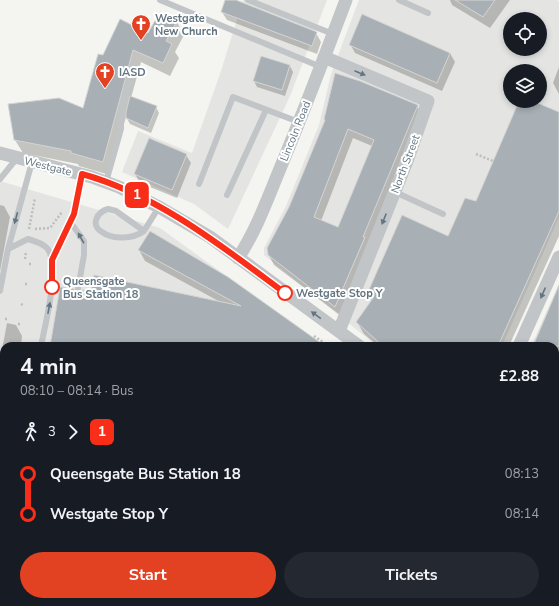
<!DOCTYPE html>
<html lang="en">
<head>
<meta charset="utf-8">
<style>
  :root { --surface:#171b24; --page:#242831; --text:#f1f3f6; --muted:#9ea1a6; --accent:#e24222 }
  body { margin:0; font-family:"Nunito Sans",sans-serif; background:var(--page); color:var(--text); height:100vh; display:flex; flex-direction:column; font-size:15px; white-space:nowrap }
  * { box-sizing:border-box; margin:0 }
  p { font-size:13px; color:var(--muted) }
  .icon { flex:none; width:22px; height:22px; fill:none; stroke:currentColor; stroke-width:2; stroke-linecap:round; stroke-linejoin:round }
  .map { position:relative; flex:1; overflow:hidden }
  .details { position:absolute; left:0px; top:342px; width:559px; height:264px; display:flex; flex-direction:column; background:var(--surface); border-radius:12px 12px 0 0; box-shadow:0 2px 6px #0003 }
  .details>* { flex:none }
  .badge { padding:0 8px; border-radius:6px; font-size:14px; line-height:26px }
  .buttons { position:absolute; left:503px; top:12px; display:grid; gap:8px }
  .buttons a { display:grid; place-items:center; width:44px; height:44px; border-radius:50%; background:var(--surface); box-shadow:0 2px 6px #0003; font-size:20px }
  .map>.badge { position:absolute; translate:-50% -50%; box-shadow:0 0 0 2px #fff }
  .legs { display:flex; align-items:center; gap:6px; height:44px; padding:0 20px; font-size:13px }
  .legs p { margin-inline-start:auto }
  .head { display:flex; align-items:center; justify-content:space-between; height:68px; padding:0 20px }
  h1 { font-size:22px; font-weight:700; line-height:30px }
  .primary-button { display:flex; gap:8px; margin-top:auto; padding:8px 20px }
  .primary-button a { flex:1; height:46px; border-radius:24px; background:var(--accent); color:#fff; font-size:16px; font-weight:700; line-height:46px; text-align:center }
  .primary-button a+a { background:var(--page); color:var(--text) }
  ul { padding:0 20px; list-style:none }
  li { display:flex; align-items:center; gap:14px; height:40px; font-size:15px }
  li i { display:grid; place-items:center; width:6px; height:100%; margin:0 5px; background:currentColor }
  li i::after { content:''; width:10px; height:10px; margin:-5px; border:3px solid; border-radius:50%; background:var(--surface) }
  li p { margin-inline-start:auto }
  li:first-child i { background:linear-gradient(#0000 50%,currentColor 0) }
  li:last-child i { background:linear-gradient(currentColor 50%,#0000 0) }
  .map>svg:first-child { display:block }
</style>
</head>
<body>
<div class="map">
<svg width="559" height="606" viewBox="0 0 559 606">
  <rect width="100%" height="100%" fill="#f4f4f0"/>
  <!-- built -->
  <path fill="#e4e5e3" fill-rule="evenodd" d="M243 0H327L290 96 228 229 194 204 122 172 138 131 192 153 221 71Z
    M359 0H557L559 2V217L502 346H377L264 255V248L286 206 319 125 331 74ZM510 19H540V49H510ZM510 71H540V101H510Z
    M0 181 160 228 323 346H4V602H555V510L559 512V606H0Z
    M559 284V478L555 476V346H531Z"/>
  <!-- shadow -->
  <path fill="#0003" fill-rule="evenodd" d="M227 0H233L316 33 321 42 317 54 227 20 222 12Z
    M450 0H510L490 28 452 5Z
    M160 13 177 22 184 35 175 52 179 58 170 76 141 62 131 98 156 107 159 113 151 133 130 124 126 117 110 175 79 166 78 164 23 153 15 140 83 110 103 57 149 34Z
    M363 15 450 53 455 62 442 91 355 53 350 44Z
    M290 66 293 72 285 96 257 87 254 81Z
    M559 67V94L553 83Z
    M520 101H531L559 113V236L509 346H378L364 334 357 322 372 301 368 294 448 237 476 202Z
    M417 106 422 116 340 315 274 265 269 255 326 121ZM353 138 372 146 339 228 321 221Z
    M186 155 191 163 177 198 140 183 135 174Z
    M0 205 4 206 10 217 0 271Z
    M139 250 324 346H51L75 293 222 303 145 261Z
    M559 288V381L555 390V346H534Z
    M7 323 16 325 22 336 21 346H4V602H555V513L559 515V606H0V360Z
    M559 405V480L555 477V412Z"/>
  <!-- building -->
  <path fill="#a8b0b5" stroke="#d5d5d3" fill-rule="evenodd" d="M225 0H236L317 32 312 46 221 12Z
    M455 0H495L483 17Z
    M160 12 177 21 166 41 172 44 163 63 133 50 103 162 71 153V151L14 140 8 104 59 98 83 108 98 54 103 55 120 19 148 33Z
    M362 14 450 53 437 83 349 45Z
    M261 56 290 65 282 90 253 81Z
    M335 73 360 81 418 105 363 237H365L335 307 268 255 267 248 289 207 325 120 324 119ZM348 129 374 140 338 227 314 217Z
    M130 96 157 106 148 128 126 118V112Z
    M519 101H533L559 112V211L498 346H383L356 322 373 298 367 294 402 215 448 236 465 198 476 201Z
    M149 138 187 154 172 190 134 174Z
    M150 231 228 277 325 346H50L60 287 74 289 75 292 78 293 81 292 82 290 91 291 94 275 241 306 138 250Z
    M559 285V346H533Z"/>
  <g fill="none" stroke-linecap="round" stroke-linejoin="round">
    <!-- path -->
    <path stroke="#bbbdbf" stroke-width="2.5" stroke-dasharray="2 2" stroke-linecap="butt" d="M476 154 493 161
      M29 229 35 198
      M35 229 50 228 62 212
      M25 259 26 251
      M29 264H32
      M25 284H27
      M21 304 23 305
      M5 319H7
      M18 324H20
      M314 336 323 342
      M14 343H16
      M2 501H4"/>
    <!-- service -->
    <path stroke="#c1c5c8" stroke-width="6" d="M160 0 321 67
      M248 0 333 34
      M399 0 428 13
      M0 179 17 158
      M106 182 121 129V111L133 68
      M199 184 233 97 299 122
      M395 192 443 214
      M227 195 266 110
      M108 209 116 211 144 231C133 239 113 240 102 232 90 225 97 212 108 209Z
      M71 223 84 241V255L78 289
      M144 231 159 207
      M8 249 28 239C35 241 42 243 47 248 61 265 45 325 41 346
      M52 260 74 214 82 174
      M0 291 8 249 32 162
      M0 563 4 542"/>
    <!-- minor -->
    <path stroke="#c1c5c8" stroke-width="13" d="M324 57 428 101 407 161 339 331
      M0 153 92 177 119 187 159 207 210 237 359 346
      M238 258C258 228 270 192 284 159 306 106 326 53 346 0
      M519 346 559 257
      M555 488 559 491"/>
  </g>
  <!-- one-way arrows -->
  <defs><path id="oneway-solid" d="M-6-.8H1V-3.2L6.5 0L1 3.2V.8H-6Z"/></defs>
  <g fill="#637581">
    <use href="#oneway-solid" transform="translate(360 73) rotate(23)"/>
    <use href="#oneway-solid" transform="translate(16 218) rotate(105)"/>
    <use href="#oneway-solid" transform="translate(384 219) rotate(112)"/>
    <use href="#oneway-solid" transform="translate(81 238) rotate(-119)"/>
    <use href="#oneway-solid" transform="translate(543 293) rotate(114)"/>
    <use href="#oneway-solid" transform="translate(49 308) rotate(-79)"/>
    <use href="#oneway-solid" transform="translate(316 315) rotate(-144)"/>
  </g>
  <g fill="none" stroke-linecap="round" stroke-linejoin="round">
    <!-- line-1 casing -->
    <g stroke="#fff" stroke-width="9">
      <path id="line-1" d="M52 287V260L74 214 82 174C158 195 223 247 285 293"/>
    </g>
    <!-- line-1 -->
    <use href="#line-1" stroke="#f92e18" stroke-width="6"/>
  </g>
  <!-- icons -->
  <defs>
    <g id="church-pin" transform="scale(1)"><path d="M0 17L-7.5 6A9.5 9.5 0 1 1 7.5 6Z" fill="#e24222" stroke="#fff"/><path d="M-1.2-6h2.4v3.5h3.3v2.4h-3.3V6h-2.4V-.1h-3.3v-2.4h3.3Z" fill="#fff"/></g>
  </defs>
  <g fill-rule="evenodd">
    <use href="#church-pin" x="141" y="24"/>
    <use href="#church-pin" x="105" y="72"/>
  </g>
  <!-- markers -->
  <g fill="#fff" stroke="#f92e18" stroke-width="2">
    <circle cx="52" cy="287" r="7"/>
    <circle cx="285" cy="293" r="7"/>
  </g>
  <g text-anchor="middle" stroke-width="4" stroke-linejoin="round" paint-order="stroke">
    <!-- poi labels -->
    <g font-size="11" font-weight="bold" fill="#637581" stroke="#fff" text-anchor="start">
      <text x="155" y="22">Westgate<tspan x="155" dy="13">New Church</tspan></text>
      <text x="119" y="76">IASD</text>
    </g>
    <!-- street labels -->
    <g font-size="11" fill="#637581" stroke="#fff">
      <text transform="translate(295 131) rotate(-68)" y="4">Lincoln Road</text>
      <text transform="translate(405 164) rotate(-69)" y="4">North Street</text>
      <text transform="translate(48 166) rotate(14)" y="4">Westgate</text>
    </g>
    <!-- stop labels -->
    <g font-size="11" font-weight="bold" fill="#637581" stroke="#fff" text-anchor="start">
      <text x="63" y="285">Queensgate<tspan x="63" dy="13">Bus Station 18</tspan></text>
      <text x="296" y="297">Westgate Stop Y</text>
    </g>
  </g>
</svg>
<div class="buttons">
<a><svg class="icon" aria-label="locate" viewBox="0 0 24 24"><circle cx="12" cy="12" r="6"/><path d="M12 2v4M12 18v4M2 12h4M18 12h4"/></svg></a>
<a><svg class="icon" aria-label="layers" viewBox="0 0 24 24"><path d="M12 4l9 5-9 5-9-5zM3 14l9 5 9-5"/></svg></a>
</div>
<b class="badge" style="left:137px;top:195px;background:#f92e18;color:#fff">1</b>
<section class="details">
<div class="head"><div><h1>4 min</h1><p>08:10 – 08:14 · Bus</p></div><b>£2.88</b></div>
<div class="legs"><svg class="icon" aria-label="walk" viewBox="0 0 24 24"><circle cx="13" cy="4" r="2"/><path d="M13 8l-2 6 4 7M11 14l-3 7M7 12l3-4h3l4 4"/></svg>3<svg class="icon" aria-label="forward" viewBox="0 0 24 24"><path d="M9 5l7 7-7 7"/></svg><b class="badge" style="background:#f92e18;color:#fff">1</b></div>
<ul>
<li><i style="color:#f92e18"></i><b>Queensgate Bus Station 18</b><p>08:13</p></li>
<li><i style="color:#f92e18"></i><b>Westgate Stop Y</b><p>08:14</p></li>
</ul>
<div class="primary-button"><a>Start</a><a>Tickets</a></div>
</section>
</div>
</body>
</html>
